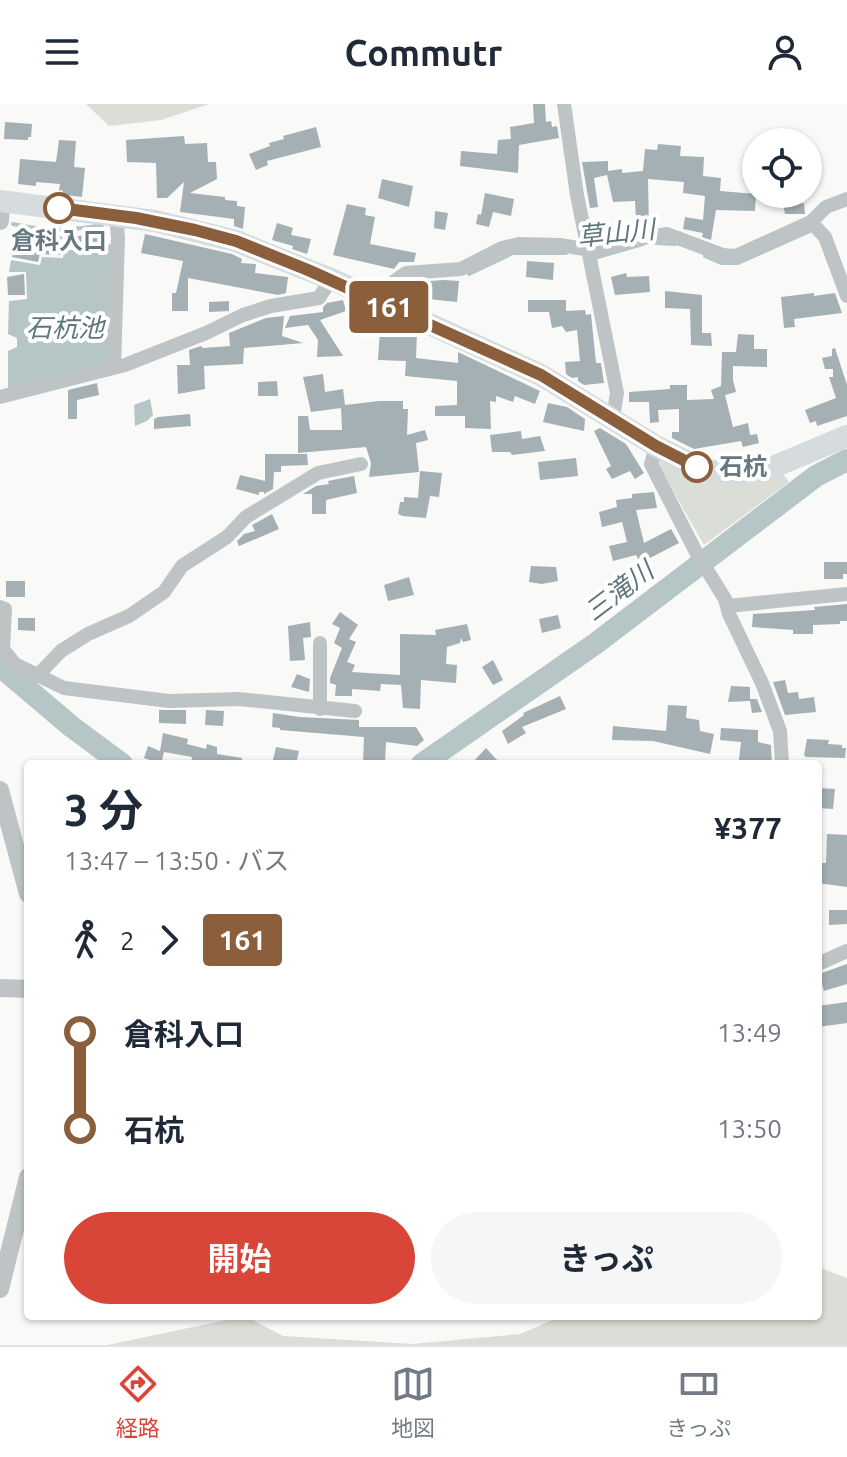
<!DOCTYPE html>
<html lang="ja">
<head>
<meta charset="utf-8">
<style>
  :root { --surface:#fff; --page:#f6f6f7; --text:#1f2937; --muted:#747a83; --line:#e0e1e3; --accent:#d94538 }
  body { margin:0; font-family:Ubuntu,"Noto Sans JP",sans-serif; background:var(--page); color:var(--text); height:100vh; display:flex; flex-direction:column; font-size:30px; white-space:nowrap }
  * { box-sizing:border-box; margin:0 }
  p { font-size:26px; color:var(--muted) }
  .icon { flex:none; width:44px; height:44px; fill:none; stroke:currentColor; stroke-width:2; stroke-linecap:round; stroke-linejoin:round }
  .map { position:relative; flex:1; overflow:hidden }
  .drawer { position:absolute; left:24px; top:656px; width:798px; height:560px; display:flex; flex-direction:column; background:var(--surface); border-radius:8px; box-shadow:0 2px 6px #0004 }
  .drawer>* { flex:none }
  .badge { padding:0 16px; border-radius:6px; font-size:28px; line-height:52px }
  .buttons { position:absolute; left:742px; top:24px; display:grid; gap:16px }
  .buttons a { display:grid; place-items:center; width:80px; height:80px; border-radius:50%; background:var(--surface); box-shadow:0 2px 6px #0004; font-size:40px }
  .map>.badge { position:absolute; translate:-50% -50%; box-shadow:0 0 0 4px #fff }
  .legs { display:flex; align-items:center; gap:12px; height:88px; padding:0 40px; font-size:26px }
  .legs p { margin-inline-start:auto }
  .head { display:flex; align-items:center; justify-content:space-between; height:136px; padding:0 40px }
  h1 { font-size:44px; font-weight:700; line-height:60px }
  .cta { display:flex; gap:16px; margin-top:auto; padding:16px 40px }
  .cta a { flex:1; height:92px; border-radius:48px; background:var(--accent); color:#fff; font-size:32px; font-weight:700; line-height:92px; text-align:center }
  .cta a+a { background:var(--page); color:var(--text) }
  ul { padding:0 40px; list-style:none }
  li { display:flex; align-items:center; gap:28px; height:96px; font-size:30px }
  li i { display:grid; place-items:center; width:12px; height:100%; margin:0 10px; background:currentColor }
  li i::after { content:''; width:20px; height:20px; margin:-10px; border:6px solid; border-radius:50%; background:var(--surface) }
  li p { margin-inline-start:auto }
  li:first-child i { background:linear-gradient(#0000 50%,currentColor 0) }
  li:last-child i { background:linear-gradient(currentColor 50%,#0000 0) }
  header { display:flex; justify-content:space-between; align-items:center; height:104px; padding:0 40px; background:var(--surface); font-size:36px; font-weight:700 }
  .tab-bar { display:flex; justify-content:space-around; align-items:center; height:112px; border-top:2px solid var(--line); background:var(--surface); font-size:22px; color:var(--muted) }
  .tab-bar a { display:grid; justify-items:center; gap:4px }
  .tab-bar .on { color:var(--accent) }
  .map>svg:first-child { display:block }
</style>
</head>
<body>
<header><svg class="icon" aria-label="menu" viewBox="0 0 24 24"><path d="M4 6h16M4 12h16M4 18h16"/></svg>Commutr<svg class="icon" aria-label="person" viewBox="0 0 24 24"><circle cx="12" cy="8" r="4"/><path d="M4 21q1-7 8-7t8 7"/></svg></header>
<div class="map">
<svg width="847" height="1241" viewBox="0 0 847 1241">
  <rect width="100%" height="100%" fill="#f9f9f7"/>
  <!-- green -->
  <path fill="#daded7" d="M86 0H209L161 16 109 22Z
    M658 352 782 368 789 378 704 441 658 361Z
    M818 1163 847 1174V1241H108L245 1212 283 1232 413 1240 520 1230 562 1212H818Z"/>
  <!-- water -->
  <path fill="#b6c5c6" d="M115 139 109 257 103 261 8 288V247L17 243V234L8 230 9 197 27 195 26 168H9L11 156 40 161 42 153 63 154 64 146H85Z
    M150 295 153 311 147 317 135 322 134 301Z"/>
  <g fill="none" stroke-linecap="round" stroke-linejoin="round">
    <!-- stream -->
    <path stroke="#b6c5c6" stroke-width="4" d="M13 120C44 127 70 127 102 121
      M656 139 675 140
      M705 152 721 159H738L810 127
      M594 154 643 140
      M469 170 513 149H566"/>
    <!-- river -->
    <path stroke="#b6c5c6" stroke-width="22" d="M0 562 72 623 122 660
      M422 660 595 540 816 372 847 356"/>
  </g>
  <!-- building -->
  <path fill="#a5b0b4" d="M533 0H545L546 18 551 17 552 23 557 22 559 34 519 41 518 69 460 62 461 47 497 50 498 36 511 35 510 23 534 19Z
    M5 18 32 20 31 33H28V36L4 35Z
    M316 23 321 43 267 57 268 61 256 66 249 50 270 42 269 39 284 35 283 32Z
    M184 32 185 40 207 39 208 58H216L217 75 190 89 225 93V96L237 97V102L245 103 243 125 234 122V115L180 108 184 78 167 94H157L156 59 127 58 126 36Z
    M59 36 76 37 74 63 85 64 82 93 64 91 62 86 59 87 60 80 36 78V82L18 80 20 55 56 58Z
    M658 40 681 42 680 52 704 53 703 72 721 74 720 87 756 90 755 107 716 106 711 136 702 133 703 129 683 125 685 113 703 116 705 92 683 89 684 78 648 75 649 123 616 128 615 122 636 117 635 97 613 98 607 71 594 74 598 103 590 104 582 58 608 57V67L622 65V69L643 67 645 45 657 46Z
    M382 75 413 82 409 103 378 94Z
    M485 89 514 95 511 112 493 108 489 123 476 120 478 110 481 111Z
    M800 96 801 100 804 99 805 110H785L783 100Z
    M347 100 366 104 365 111 375 113 370 140 416 149 414 158H399L394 165 333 151Z
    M435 107 448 109 445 126 434 124Z
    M277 119 293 124 291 131 311 135 307 150 292 145 293 142 272 136Z
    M107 125 108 138 77 143 75 133Z
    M17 127 62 133 61 151 40 150 38 158 12 153Z
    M145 130 232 150 242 155 241 159 256 160 255 169 288 173 286 189 278 191 188 174V207H172V189H176L183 157 141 149Z
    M527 157 554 159 553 176 526 173Z
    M626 169 627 173 649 172 650 188 615 191 611 173Z
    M24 170 25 191H8L7 173Z
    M444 176 459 177 457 198 428 195 430 177Z
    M665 187 702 191V229H711L712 242 691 241 690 205 665 204Z
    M814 189V192L835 189 842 209 794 215 795 223 784 224 781 193Z
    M343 196 346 207 320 216 343 252 317 253 318 236 308 221 285 224 290 212 323 208V203L327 199Z
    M528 196H566V207L585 206 586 211 591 210 596 259H601L604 279 584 281 578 277V273L572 274 566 270 565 258 580 257 577 226 566 228 562 222 552 224 549 208H528Z
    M229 197V207L209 208V198Z
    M354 205 366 206 374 210V213L383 214 404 224V227L417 230 416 254 458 259V248L540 287 535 300 515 292 513 298 496 292V298L490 297 491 325 465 324V312H435V302L457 301V277L405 272 406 257 378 256 380 227 354 224Z
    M284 212 282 232 303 239 244 244 243 260 204 262 205 285 178 290 177 261H190L189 246 201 242 203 244 230 242 229 229 266 214Z
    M738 230 754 231V245H767V263L733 262V276L736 288 725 291 733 323 748 319 750 331 757 330 759 339 743 343 741 337 694 345 672 334V328H679V305L658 306 659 318 650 319 649 298H629V288L670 285V281H687V296L714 295 711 286 721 282 722 248H736Z
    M835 244 847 281V312L817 322 816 317 810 319 805 306 836 294 829 273H833V265H825L822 254 832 252V245Z
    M323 270 325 288 343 285 345 301 379 297H403V305H408L407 331 425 326 428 336 416 339 419 368 369 373 371 359 366 343 298 349V312H308L310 326H342L341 304 311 308 303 273Z
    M277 277 278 292H258V278Z
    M97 279 99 291 77 296V315H68V286Z
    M548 299 567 303 585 315 584 327 543 318Z
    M190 310 191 322 154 325V315L158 313Z
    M600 324 626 340 644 369 635 375 630 367 612 375 606 365 611 362 594 327Z
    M521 327 522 335 540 332 545 347 512 351 510 348H492L490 331Z
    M265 350H307L308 361 281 362V368H274L273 385 264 390V388H259V391L236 385 240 371 265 377Z
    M576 354 578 372 540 376 538 358Z
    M420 367 442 369 439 393 430 392 426 414 403 412 398 410 400 398H404V393L418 394Z
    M354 372 357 389 326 396V410H312V390H303L316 382 329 380 328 377Z
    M654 388 657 404 636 406 644 439 671 425 679 439 648 455 646 451 638 455 636 451 613 457 609 442 627 438 622 418 602 423 599 408 617 403 616 396 632 394V390Z
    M272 410 279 425 239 442 237 437 244 430 255 427 252 421Z
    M824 458H847V470H843V475H824Z
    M531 462 556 463 558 477 542 480 529 478Z
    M409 473 414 491 388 497 384 481Z
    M6 477H25V493H6Z
    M847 500V517H840V520L813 521V530H793V526L752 523 753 510 815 506 814 503Z
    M340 508 358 521 349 535 356 538 347 558 355 561 352 568 400 571V530L436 531 435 526 467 520 471 536 463 538 461 534 460 539 447 543 446 560 457 561 456 579 421 576 420 605 403 604 401 581 381 580 380 587 352 585V592H335L336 581 330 579V574L342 544 334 539 340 524 332 520Z
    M558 511 561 524 542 529 539 515Z
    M18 514H35V527L18 526Z
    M310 518 311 533 303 534 305 556 290 557 288 522Z
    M493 556 503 576 493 581 482 563Z
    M297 570 310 575 309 588 291 583Z
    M785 576 788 589 798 588 799 595 814 593 816 608 785 611 773 578Z
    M731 582 750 583V595H757L762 608 752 609 750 597 728 598Z
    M560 592 566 605 522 623 526 629 508 640 502 627 524 611 523 609Z
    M668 601 687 602 686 614 699 616 700 627 714 630 710 650 653 637 612 636 613 622 666 627Z
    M159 606H186V620L159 619Z
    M206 606 224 607 223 622 205 621Z
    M273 609 300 613 359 616V623H416L424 636 417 642 386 638 385 660H363L364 633 280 626V624L272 623Z
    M721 624 758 626V638L771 641 772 660 739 656 741 638 720 636Z
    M163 629 188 635 187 640 206 645 207 640 217 643V650L242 654V660H191L192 653 164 648 161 660 144 654 148 642 160 647Z
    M807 635 829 636 828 640 842 641V644H846L845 654 806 653 804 651Z
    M276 643 299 647 296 660H272Z
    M486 644 495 654 502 660H471Z
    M818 684 835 685 833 705 818 704Z
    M827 730 847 731V783L818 779V759H826Z
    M829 806H847V820L829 821Z
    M847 860V880L824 887 819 870Z
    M847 898V919L818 923V902Z"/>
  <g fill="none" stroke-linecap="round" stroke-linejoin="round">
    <!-- minor -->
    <path stroke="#bec4c6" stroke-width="14" d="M564 0 577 91 617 289 613 314
      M811 118 825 133 847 192
      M373 195 378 189 406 169 461 165 502 144 519 140 560 141 596 147 631 136 667 130 723 151 736 152 811 118 826 103 847 95
      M114 263 118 134 116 111
      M0 293 125 261 206 229 243 211 271 202 319 194 331 175
      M656 342 651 360 697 450 725 495 729 510 762 579 780 627 782 660
      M728 502 847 490
      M0 503 5 505 3 545 15 560 64 584 169 597 239 595 355 607
      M320 539V605
      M37 572 61 547 88 530 129 512 164 488 182 462 227 433 246 413 318 369 361 360
      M818 860 847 847"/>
    <!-- tertiary -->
    <path stroke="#bec4c6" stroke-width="18" d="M0 117 1 97
      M0 686 28 790
      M0 884 28 885
      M0 1185 28 1073"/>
    <!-- secondary -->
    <path stroke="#d6dbde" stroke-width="22" d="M0 97 155 117 236 137 265 149 331 175 541 271 656 342 702 365 733 370 771 364 847 332"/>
  </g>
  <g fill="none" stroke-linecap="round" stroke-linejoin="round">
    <!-- line-1 casing -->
    <g stroke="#fff" stroke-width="18">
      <path id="line-1" d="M59 104 136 114 195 126 236 137 308 166 541 271 656 342 697 363"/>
    </g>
    <!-- line-1 -->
    <use href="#line-1" stroke="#8b5e3c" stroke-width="12"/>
  </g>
  <!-- markers -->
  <g fill="#fff" stroke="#8b5e3c" stroke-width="4">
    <circle cx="59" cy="104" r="14"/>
    <circle cx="697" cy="363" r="14"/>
  </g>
  <g text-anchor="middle" stroke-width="8" stroke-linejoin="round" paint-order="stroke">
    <!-- stop labels -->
    <g font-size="24" font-weight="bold" fill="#667980" stroke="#fff">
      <text x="59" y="145">倉科入口</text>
      <text x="719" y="371" text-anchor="start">石杭</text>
    </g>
    <!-- water labels -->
    <g font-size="26" font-style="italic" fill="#60777a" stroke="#fff">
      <text transform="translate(616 129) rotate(-6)" y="9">草山川</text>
      <text x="65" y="233">石杭池</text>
      <text transform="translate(619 487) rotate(-37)" y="9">三滝川</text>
    </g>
  </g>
</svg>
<div class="buttons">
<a><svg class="icon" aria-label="locate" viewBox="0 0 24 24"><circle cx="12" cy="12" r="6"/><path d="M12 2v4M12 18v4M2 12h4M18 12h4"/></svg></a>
</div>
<b class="badge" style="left:389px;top:203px;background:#8b5e3c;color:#fff">161</b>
<section class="drawer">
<div class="head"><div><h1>3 分</h1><p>13:47 – 13:50 · バス</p></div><b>¥377</b></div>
<div class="legs"><svg class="icon" aria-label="walk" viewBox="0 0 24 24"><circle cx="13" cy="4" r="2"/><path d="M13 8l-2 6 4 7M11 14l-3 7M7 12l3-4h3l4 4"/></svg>2<svg class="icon" aria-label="forward" viewBox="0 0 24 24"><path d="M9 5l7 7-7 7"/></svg><b class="badge" style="background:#8b5e3c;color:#fff">161</b></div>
<ul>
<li><i style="color:#8b5e3c"></i><b>倉科入口</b><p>13:49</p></li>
<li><i style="color:#8b5e3c"></i><b>石杭</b><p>13:50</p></li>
</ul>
<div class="cta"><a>開始</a><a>きっぷ</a></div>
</section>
</div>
<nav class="tab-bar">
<a class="on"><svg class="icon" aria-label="directions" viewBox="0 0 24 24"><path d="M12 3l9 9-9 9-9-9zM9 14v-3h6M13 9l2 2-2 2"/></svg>経路</a>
<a><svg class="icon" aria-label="map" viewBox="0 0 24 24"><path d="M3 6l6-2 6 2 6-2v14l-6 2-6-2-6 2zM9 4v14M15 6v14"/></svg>地図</a>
<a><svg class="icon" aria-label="tickets" viewBox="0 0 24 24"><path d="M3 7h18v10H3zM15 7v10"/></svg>きっぷ</a>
</nav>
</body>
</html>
